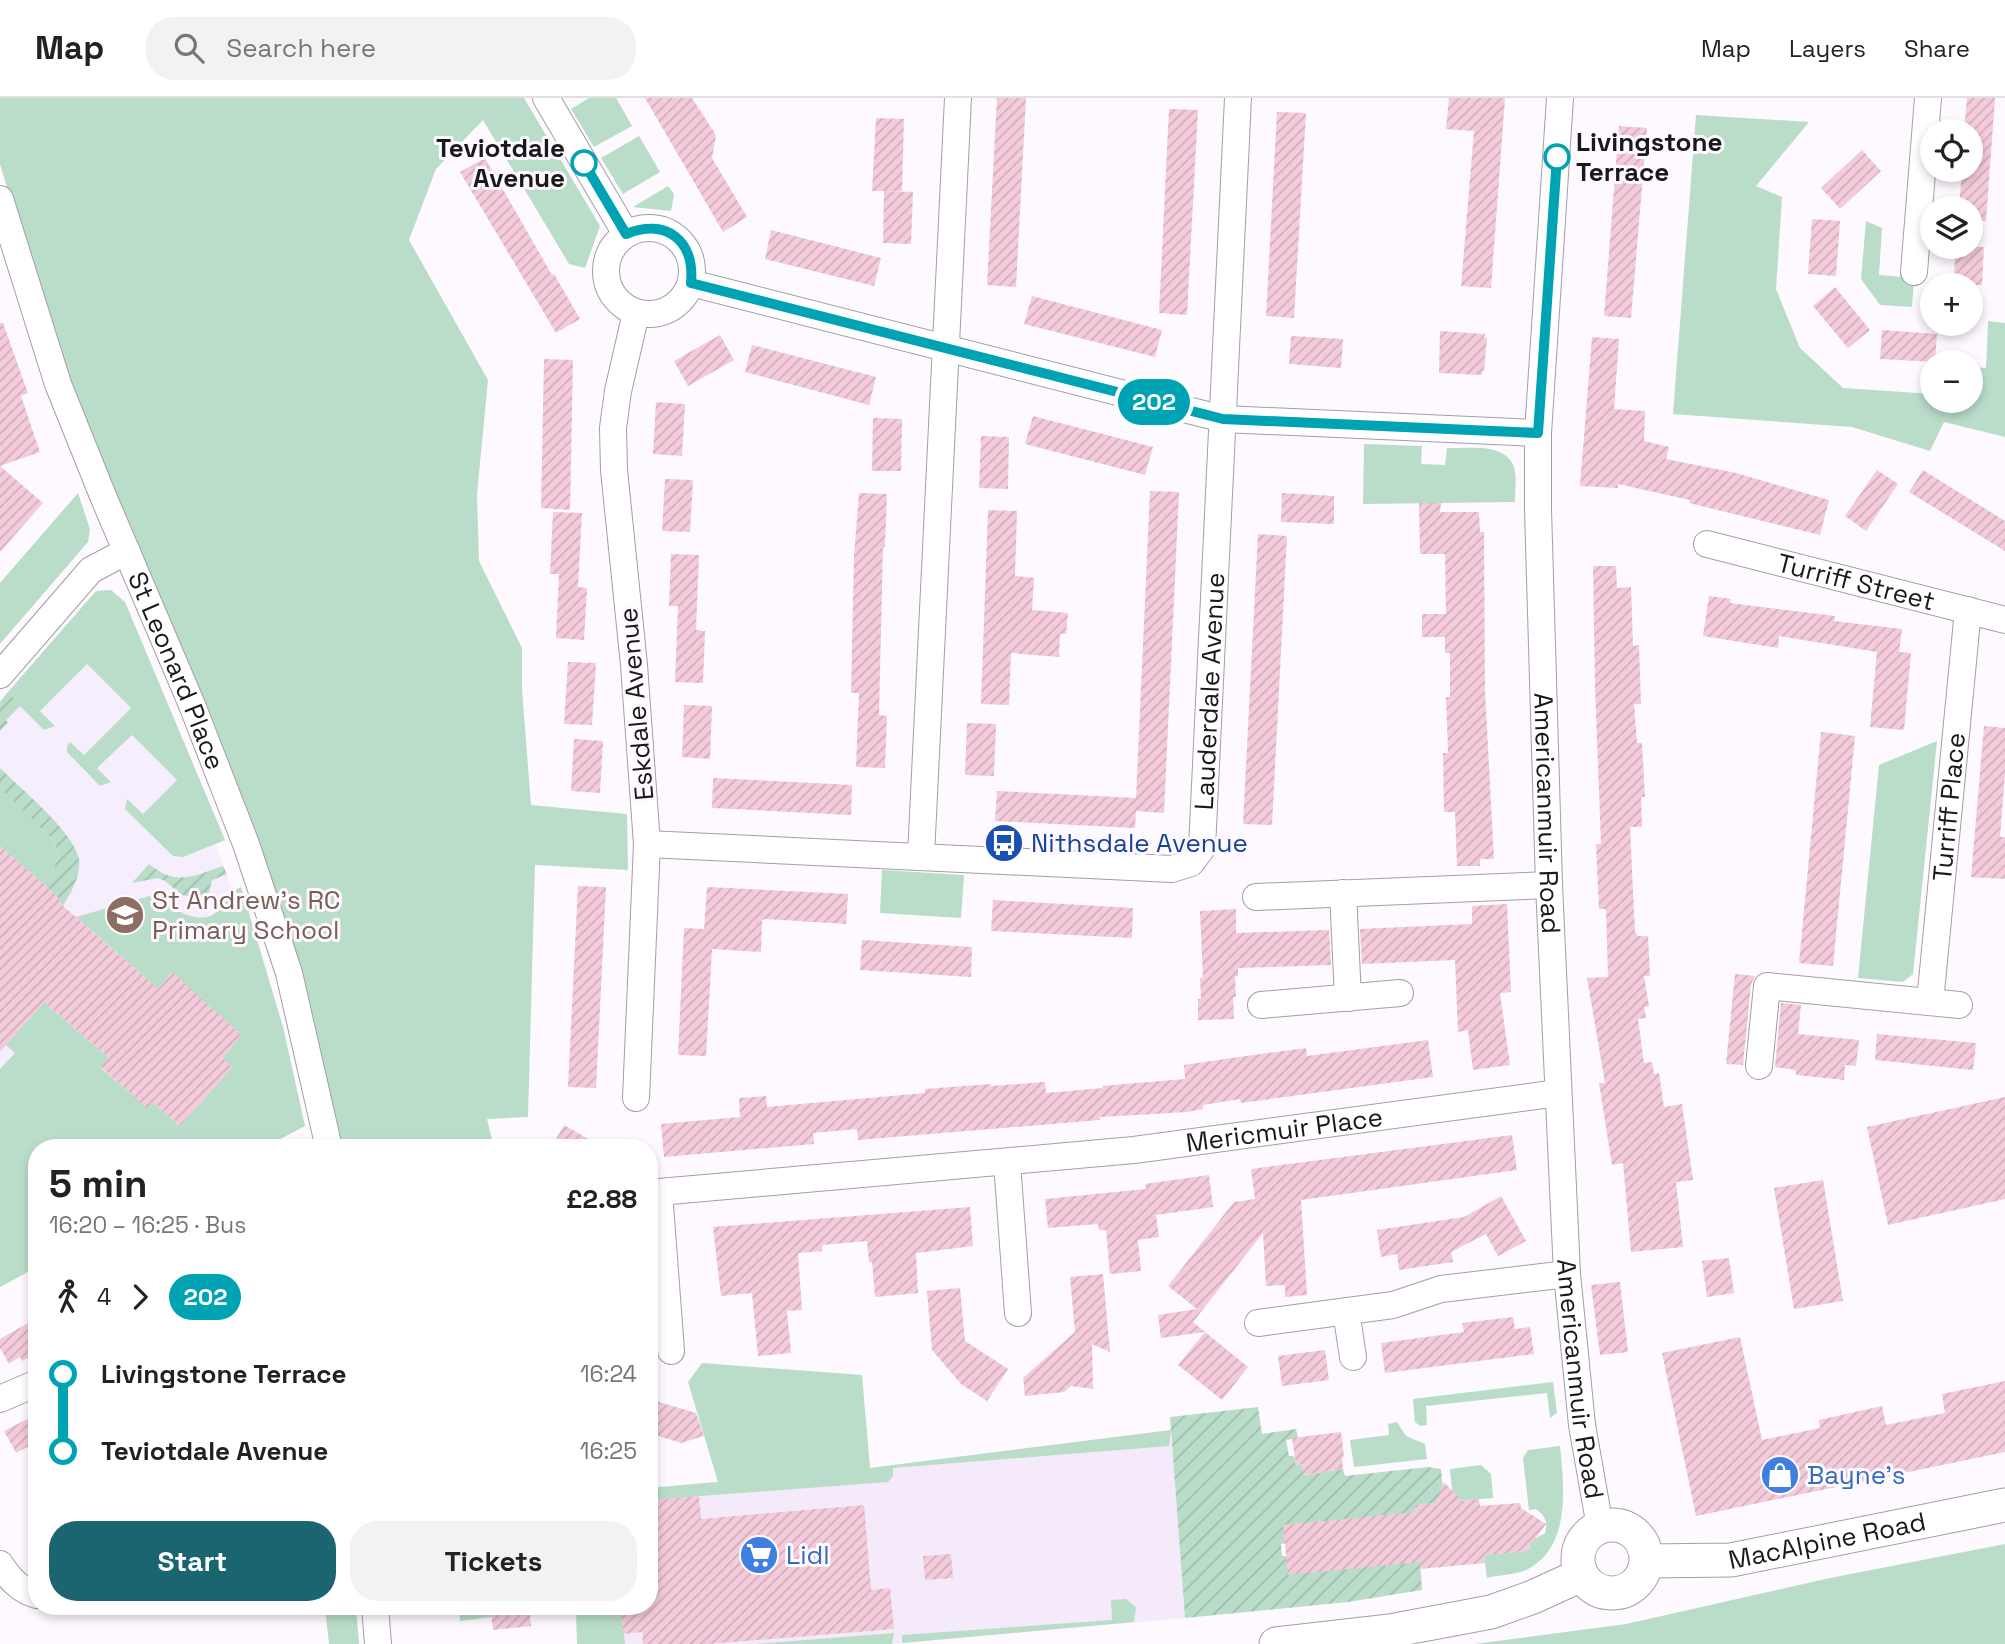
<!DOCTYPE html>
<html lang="en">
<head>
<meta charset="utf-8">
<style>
  :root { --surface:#fff; --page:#f2f2f2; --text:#222; --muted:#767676; --line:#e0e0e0; --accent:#1b6571 }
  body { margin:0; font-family:"Space Grotesk",sans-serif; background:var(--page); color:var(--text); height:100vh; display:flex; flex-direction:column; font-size:26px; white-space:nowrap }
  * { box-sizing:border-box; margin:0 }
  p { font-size:23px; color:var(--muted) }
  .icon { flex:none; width:38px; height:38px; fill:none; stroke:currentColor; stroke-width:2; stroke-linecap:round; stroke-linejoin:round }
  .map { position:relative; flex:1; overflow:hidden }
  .panel { position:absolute; left:28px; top:1041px; width:630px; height:476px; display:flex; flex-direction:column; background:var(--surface); border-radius:28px; box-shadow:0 4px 10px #0003 }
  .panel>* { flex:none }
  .badge { padding:0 14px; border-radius:23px; font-size:24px; line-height:46px }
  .tools { position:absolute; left:1920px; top:21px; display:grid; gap:14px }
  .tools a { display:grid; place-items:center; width:63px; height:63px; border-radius:50%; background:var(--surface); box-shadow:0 4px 10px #0003; font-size:35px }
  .map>.badge { position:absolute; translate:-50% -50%; box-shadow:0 0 0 4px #fff }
  .legs { display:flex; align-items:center; gap:10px; height:77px; padding:0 21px; font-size:23px }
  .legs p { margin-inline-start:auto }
  .overview { display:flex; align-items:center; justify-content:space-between; height:119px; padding:0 21px }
  h1 { font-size:38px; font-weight:700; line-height:52px }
  .button { display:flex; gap:14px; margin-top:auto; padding:14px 21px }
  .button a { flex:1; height:80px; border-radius:28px; background:var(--accent); color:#fff; font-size:28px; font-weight:700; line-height:80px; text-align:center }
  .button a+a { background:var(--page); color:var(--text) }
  ul { padding:0 21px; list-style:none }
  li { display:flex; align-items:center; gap:24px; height:77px; font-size:26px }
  li i { display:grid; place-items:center; width:10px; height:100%; margin:0 9px; background:currentColor }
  li i::after { content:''; width:18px; height:18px; margin:-9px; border:5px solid; border-radius:50%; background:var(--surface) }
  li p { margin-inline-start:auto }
  li:first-child i { background:linear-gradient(#0000 50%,currentColor 0) }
  li:last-child i { background:linear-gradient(currentColor 50%,#0000 0) }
  header { display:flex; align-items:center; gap:42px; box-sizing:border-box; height:98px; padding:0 35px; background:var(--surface); border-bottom:2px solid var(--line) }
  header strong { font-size:33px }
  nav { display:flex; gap:38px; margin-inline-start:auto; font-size:24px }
  .search { width:490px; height:63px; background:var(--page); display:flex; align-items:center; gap:18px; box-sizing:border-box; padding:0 24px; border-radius:28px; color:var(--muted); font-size:26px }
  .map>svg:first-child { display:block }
</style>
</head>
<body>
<header>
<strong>Map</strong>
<div class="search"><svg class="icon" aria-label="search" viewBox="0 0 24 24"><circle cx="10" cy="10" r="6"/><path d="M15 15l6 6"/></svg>Search here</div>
<nav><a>Map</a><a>Layers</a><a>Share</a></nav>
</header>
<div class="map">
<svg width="2005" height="1546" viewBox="0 0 2005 1546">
  <defs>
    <pattern id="garden-furrows" width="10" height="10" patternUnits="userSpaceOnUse" patternTransform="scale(1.75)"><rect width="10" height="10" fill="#baddc9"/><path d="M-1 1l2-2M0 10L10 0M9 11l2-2" fill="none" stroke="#9fbdac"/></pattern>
    <pattern id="building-hatch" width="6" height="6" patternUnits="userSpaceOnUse" patternTransform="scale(1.75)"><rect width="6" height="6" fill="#f4cbdb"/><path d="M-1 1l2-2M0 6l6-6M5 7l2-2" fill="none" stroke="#d1aebb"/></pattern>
  </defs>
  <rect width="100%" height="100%" fill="#fdf9ff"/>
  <!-- built -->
  <path fill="#f5eaf9" d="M1171 1332 1185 1520 892 1546H577L576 1509 649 1508V1390L870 1370Z"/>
  <!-- education -->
  <path fill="#f6edfd" d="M111 492 125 504 225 742 216 747 232 792 241 789 258 842 283 929 305 1028 263 1050H37V1169L0 1189V604L96 493Z"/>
  <!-- green -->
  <path fill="#baddc9" d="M0 0H524L600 128 585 170 569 166 483 22 436 71 409 142 488 282 477 396 479 463 522 550V591L531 707 627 716 628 772 535 767 528 1019 487 1021 494 1050H339L33 178 0 66Z
    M589 0H616L632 28 594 49 571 11Z
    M1696 17 1809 24 1756 88 1782 99 1776 191 1800 250 1843 290 1932 296V303H1970L1971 269 1986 270 1988 223 2005 225V339L1944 324 1930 353 1852 329 1673 316Z
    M639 38 660 74 623 96 601 60Z
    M668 88 674 96 671 113 633 109Z
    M1866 123 1882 130 1879 177 1914 180 1912 209 1880 207 1861 181Z
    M1364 346 1422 348 1421 366 1445 367 1447 350C1468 351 1505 344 1514 369 1517 379 1515 393 1515 404L1363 406Z
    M78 395 90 431 88 444 0 546V485Z
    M111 492 125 504 225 742 183 759 173 758 125 711 127 701 143 716 177 682 132 637 97 670 111 684 100 688 67 654V648L70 644 84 657 131 610 87 566 40 613 55 628 44 632 7 595 96 493Z
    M1937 643 1913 876 1903 884 1858 880 1879 667Z
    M2 691 55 744 58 759 53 773 42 785 0 748V693Z
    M882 772 964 777 961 820 880 815Z
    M241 789 283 929 305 1028 263 1050H37V1169L0 1189V971L15 955 6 947 44 904 109 960 101 970 147 1009 153 1004 180 1028 232 969 222 960 241 937 172 875 158 891 76 819 153 797C167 807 196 828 214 816 225 808 222 798 241 789Z
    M702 1265 862 1277 870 1370 1171 1332 1169 1348 893 1370V1378L888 1384 661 1401 649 1425V1390L718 1384 688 1284Z
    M1553 1284 1557 1315 1550 1320 1547 1295 1426 1308 1427 1327 1420 1328 1415 1324 1413 1301Z
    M1397 1324 1406 1338 1425 1346 1427 1361 1354 1369 1350 1342 1389 1337 1388 1326Z
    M1560 1348C1564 1388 1571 1446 1530 1470 1519 1477 1499 1477 1487 1480L1484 1457 1525 1453 1530 1449 1529 1441 1536 1440 1545 1435C1548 1423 1545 1418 1536 1411L1529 1412 1523 1360 1528 1352Z
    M1481 1367 1491 1376 1493 1400 1457 1403 1456 1397 1452 1392 1450 1371Z
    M2005 1446V1546H1475L1626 1526 1830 1480Z
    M1126 1501 1136 1509 1134 1524 902 1545V1537L1112 1522 1111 1502Z
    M325 1509H356L359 1546H329Z
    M459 1509H490L491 1519 460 1523Z
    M576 1509H621L625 1546H577Z
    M894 1535 892 1546H756Z"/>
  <!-- garden -->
  <path fill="url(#garden-furrows)" d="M7 595 21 607 6 622 8 625 0 633V604Z
    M0 670C20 690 74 734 79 761 81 779 71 794 63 808L55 796 42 785 53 773 58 759 55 744 2 692H0Z
    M149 766C177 789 193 778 223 768L227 776 212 782 209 794 202 801 182 797 165 783 158 780 132 785Z
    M1258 1309 1262 1336 1296 1331 1298 1340 1286 1342 1289 1358H1294L1296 1367 1302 1366 1304 1377 1343 1371 1345 1378 1428 1369 1441 1371 1443 1392 1438 1405 1415 1407 1416 1414 1281 1446 1282 1458 1420 1464 1422 1492 1348 1504 1185 1520 1170 1319Z"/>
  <!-- building -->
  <path fill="url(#building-hatch)" d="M645 0H692L716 37 712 60 747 119 723 134Z
    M997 0H1026L1016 189 987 187Z
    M1449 0H1505L1491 190 1461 188 1474 33 1446 31Z
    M1967 0H1995L1986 123H1970V110H1959L1962 72H1970V33H1964Z
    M1169 11 1198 12 1187 217 1159 215Z
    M1277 14 1306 15 1294 220 1266 218Z
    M876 20 904 21 902 93H872Z
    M1619 28 1647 30 1631 220 1604 218Z
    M1862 52 1881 73 1840 111 1821 90Z
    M485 60 552 177 554 176 580 221 556 235 460 74Z
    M884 93 913 94 911 146 883 145Z
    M1812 121 1840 123 1836 178 1808 176Z
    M771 132 881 160 874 188 765 161Z
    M1956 149H1984L1982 187H1953Z
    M1835 189 1870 232 1848 250 1813 208Z
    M1032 198 1162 232 1155 259 1024 226Z
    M0 225H3L28 295 21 298 40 354 0 368 43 405 0 454Z
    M1882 232 1937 236 1935 264 1880 261Z
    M1440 233 1485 236 1484 240H1487L1484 273H1482V277L1439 275Z
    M720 237 734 262 688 288 674 263Z
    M1291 238 1343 241 1341 270 1289 266Z
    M1592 239 1619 241 1614 311 1645 313 1644 343 1669 349 1666 361 1736 375 1829 402 1820 437 1689 405 1690 402 1618 386V390L1580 388Z
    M752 247 876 279 869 307 745 274Z
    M544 261 573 262 570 412 541 410Z
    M656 304 685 306 682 358 653 356Z
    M1033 318 1153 349 1145 377 1025 346Z
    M873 320 902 321 901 373H872Z
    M981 338 1009 339 1008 391 979 390Z
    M1877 372 1898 386 1866 433 1845 418Z
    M1923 372 2005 423V453L1909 394Z
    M665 381 693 382 690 434 662 433Z
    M1150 393 1179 394 1164 715 1136 713 1135 730 995 723 997 693 1136 700Z
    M859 395 887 396 885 449H883L879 617 887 618 885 670 856 669 859 595H851L854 458Z
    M1282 395 1334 398V426L1281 424Z
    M1419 405H1441L1440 414H1479L1480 434H1484L1485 593 1494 761H1480V768H1457L1455 714H1444L1443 655H1448L1446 599H1450V555H1445V539H1422V516H1446L1445 456H1420Z
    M988 412 1017 413 1015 478 1034 480 1032 512 1068 515 1066 536H1060L1059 559 1011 555 1009 607 981 606Z
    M553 414 582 415 578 489 587 490 584 542 556 540 559 476H550Z
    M1258 436 1287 438 1272 727 1243 726Z
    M671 456 699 457 696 532 705 533 703 585 675 584 678 508H669Z
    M1593 468H1616L1617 490 1631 489 1633 548 1639 547 1641 606H1634L1637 645H1642L1645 699H1641L1642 729H1630L1635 835H1637V838H1648L1650 878H1644L1649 908 1644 909 1646 920 1638 921 1644 965 1652 964 1654 976 1659 975 1664 1009 1682 1006 1693 1082 1676 1084 1683 1149 1631 1154 1623 1065 1612 1067 1599 985H1605L1587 880 1608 879 1606 811H1599L1596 746H1601L1595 589Z
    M1709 498 1731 501 1730 505 1835 518 1834 523 1902 531 1899 554 1911 555 1904 632 1870 629 1877 554 1779 538 1778 550 1703 538Z
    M568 564 596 565 592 627 564 626Z
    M684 607 712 608 710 661 682 659Z
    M967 625 996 626 994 678 965 677Z
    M1984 628 2005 630V675L2000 739H2005V781L1971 779Z
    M1821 634 1855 638 1833 868 1799 865Z
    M574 641 603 643 600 695 571 693Z
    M713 680 852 687 851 717 712 710Z
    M0 748 55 796 63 808 158 891 172 874 241 937 222 960 232 969 180 1028 153 1004 147 1010 101 969 109 960 44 904 0 954Z
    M578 788 606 789 596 990 568 989Z
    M707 789 848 796 846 826 766 821 762 822 761 854 712 851 706 958 678 957 684 830 704 831Z
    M993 802 1133 810 1132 840 991 833Z
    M1507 806 1511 894 1500 895 1510 967 1473 972 1468 932 1458 934 1455 862 1362 866 1360 831 1472 826V808Z
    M1236 811V835L1329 832 1331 867 1238 870V878H1235L1236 899H1233L1234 921 1198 922V901H1201L1200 880H1203L1200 813Z
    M862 842 972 849 971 879 860 872Z
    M1735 876 1755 878 1751 886 1743 967 1726 966Z
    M1781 905 1801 907 1798 936 1859 942 1856 968 1845 967 1844 982 1796 977V972L1775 969Z
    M1877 936 1976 945 1973 972 1875 962Z
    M1428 942 1433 979 1241 1005 1240 1001 1203 1007V1011L1187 1014 1119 1018 1099 1019 1100 1022 858 1042 857 1031 813 1035 814 1046 664 1059 661 1026 740 1019 739 1000 766 998 767 1009 925 995V991L991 986V988L1045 984 1046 995 1103 990 1102 988 1185 981 1184 967 1246 958 1306 950 1307 958Z
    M2005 999V1101L1888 1127 1867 1029Z
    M564 1027 604 1050H551Z
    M1512 1037 1517 1072 1301 1102 1307 1197 1285 1199V1187L1266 1188 1263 1135 1193 1224 1205 1234 1161 1240 1158 1217 1197 1211 1168 1188 1234 1104 1255 1101 1251 1071Z
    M1209 1077 1213 1109 1156 1117 1159 1139 1138 1142 1141 1173 1110 1176 1106 1132H1099L1098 1126 1048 1130 1045 1101 1146 1091 1145 1086Z
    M1823 1082 1843 1203 1794 1211 1774 1090Z
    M1501 1098 1526 1143 1498 1158 1486 1136 1451 1154 1453 1164 1399 1172 1397 1156 1381 1159 1377 1132 1464 1119Z
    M970 1109 973 1148 916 1155 918 1195 875 1199 872 1164H869L867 1143 822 1147V1153L798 1155 802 1212 787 1213 791 1255 758 1258 752 1195 721 1198 713 1129Z
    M1729 1160 1734 1195 1707 1199 1702 1163Z
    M1103 1176 1110 1254 1092 1246 1093 1291 1071 1288 1064 1294 1025 1298 1023 1280 1075 1234 1070 1179Z
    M1620 1184 1628 1254 1600 1257 1591 1187Z
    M960 1190 965 1243 1008 1271 987 1303 961 1286 932 1252 927 1193Z
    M1513 1219 1515 1231 1530 1229 1534 1256 1385 1275 1381 1245 1464 1234 1462 1225Z
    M30 1224 37 1235V1255L22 1263 20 1259 9 1266 0 1250V1241Z
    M1205 1234 1248 1269 1222 1302 1178 1267Z
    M1740 1239 1762 1342 1820 1330 1819 1322 1882 1308 1886 1327 1945 1315 1942 1296 2005 1283V1354L1696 1418 1662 1255Z
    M1325 1252 1329 1282 1282 1288 1278 1258Z
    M649 1301 696 1315 704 1338 681 1345 649 1335Z
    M37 1316V1344L16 1355 4 1333Z
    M1341 1334 1344 1358 1342 1360 1343 1371 1303 1377 1302 1366 1296 1367 1292 1340Z
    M1444 1384 1462 1403 1479 1401 1480 1408 1520 1405 1521 1410 1546 1426 1526 1453 1484 1457 1485 1465 1420 1471V1464L1288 1477 1283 1427 1416 1414 1415 1407 1435 1405Z
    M699 1398 701 1421 864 1407 871 1492 890 1490 894 1531 709 1546H643L642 1534 623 1536 621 1508H649V1402Z
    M951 1456 953 1480 925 1482 923 1458Z
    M490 1508H529L531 1528 493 1532Z"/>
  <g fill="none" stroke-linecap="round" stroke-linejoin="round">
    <!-- minor casing -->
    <g stroke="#a49ea6" stroke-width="28">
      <g id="minor">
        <path d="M546 0 626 136"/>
        <path id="s1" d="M1560 0 1538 335V411L1549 787 1567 1176 1582 1327 1600 1429"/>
        <path id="s2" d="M0 101 58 286 103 398 192 607 246 746 289 875 329 1050"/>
        <circle cx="649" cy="173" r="43"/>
        <path d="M1914 174 1928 0"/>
        <path d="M691 185 1223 321 1538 335"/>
        <path id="s3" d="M1707 446 2005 522"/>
        <path d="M0 577 91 472 127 453"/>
        <path id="s4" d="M647 746 1172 771 1191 765 1202 750 1238 0"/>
        <path d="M921 758 958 0"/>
        <path d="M1343 795 1348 900"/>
        <path d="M1256 799 1549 787"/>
        <path id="s5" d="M1930 904 1968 512"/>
        <path d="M1261 907 1400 895"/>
        <path d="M1759 968 1767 888 1959 907"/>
        <path d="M636 1000 647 746 634 567 614 372 613 330 618 293 636 215"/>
        <path d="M1007 1064 1018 1215"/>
        <path d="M1346 1213 1353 1259"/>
        <path d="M1258 1225 1393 1207 1441 1191 1567 1176"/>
        <path id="s6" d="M671 1253 659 1094 1134 1052 1558 995"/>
        <path d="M0 1301 37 1285"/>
        <path d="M0 1466C9 1480 20 1493 37 1497"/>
        <path d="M375 1508 378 1546"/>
      </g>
    </g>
    <!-- tertiary casing -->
    <g stroke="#a49ea6" stroke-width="35">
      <g id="tertiary">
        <circle cx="1612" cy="1461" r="34"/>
        <path id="s7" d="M1647 1463 1731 1462 2005 1407"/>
        <path d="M1276 1546 1390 1533 1491 1514 1533 1499 1581 1477"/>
      </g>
    </g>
    <!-- minor -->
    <use href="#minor" stroke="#fff" stroke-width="26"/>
    <!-- tertiary -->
    <use href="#tertiary" stroke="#fff" stroke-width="33"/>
  </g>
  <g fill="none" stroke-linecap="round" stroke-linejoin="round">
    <!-- line-1 casing -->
    <g stroke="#fff" stroke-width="16">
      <path id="line-1" d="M584 65 626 136C666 120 695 142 691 185L1223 321 1538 335 1557 59"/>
    </g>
    <!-- line-1 -->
    <use href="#line-1" stroke="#00a3b4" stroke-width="10"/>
  </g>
  <!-- icons -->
  <defs>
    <g id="bus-disc" transform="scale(2.0125)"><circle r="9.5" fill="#1a4fb4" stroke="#fdf9ff"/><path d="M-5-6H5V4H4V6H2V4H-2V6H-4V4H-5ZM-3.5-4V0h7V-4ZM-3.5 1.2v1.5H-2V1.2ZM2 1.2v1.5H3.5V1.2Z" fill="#fff"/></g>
    <g id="school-disc" transform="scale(2.0125)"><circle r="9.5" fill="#8d6e63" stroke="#fdf9ff"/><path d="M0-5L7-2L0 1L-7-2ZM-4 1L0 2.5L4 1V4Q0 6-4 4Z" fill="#fff"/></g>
    <g id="shop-disc" transform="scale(2.0125)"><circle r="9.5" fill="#3f7fe0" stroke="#fdf9ff"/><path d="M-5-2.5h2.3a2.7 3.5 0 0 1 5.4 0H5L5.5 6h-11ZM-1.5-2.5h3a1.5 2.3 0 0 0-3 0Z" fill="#fff"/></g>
    <g id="supermarket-disc" transform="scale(2.0125)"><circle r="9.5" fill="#3f7fe0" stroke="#fdf9ff"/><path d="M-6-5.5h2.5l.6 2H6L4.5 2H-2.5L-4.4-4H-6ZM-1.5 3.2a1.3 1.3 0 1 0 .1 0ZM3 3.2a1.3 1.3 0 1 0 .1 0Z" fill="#fff"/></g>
  </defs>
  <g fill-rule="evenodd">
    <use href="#bus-disc" x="1004" y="745"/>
    <use href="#school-disc" x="125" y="817"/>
    <use href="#shop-disc" x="1780" y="1377"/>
    <use href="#supermarket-disc" x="759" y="1457"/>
  </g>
  <!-- markers -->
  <g fill="#fff" stroke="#00a3b4" stroke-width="3.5">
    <circle cx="1557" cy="59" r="12"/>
    <circle cx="584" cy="65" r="12"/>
  </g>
  <g text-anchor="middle" stroke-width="6" stroke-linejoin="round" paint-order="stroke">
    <!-- stop labels -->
    <g font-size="26" font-weight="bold" fill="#1a181b" stroke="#fdf9ff" text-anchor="start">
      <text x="1576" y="53">Livingstone<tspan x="1576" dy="30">Terrace</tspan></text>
      <text x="565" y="59" text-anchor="end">Teviotdale<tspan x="565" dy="30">Avenue</tspan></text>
    </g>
    <!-- street labels -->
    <g font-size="26" fill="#1a181b" stroke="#fdf9ff">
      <text dy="9" stroke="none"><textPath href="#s3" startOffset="154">Turriff Street</textPath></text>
      <text dy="9" stroke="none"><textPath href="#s2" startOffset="504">St Leonard Place</textPath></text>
      <text dy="9" stroke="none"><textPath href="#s4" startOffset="721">Lauderdale Avenue</textPath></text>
      <text transform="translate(636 606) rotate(-95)" y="9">Eskdale Avenue</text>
      <text dy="9" stroke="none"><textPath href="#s5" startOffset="196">Turriff Place</textPath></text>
      <text dy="9" stroke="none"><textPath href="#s1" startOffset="716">Americanmuir Road</textPath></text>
      <text dy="9" stroke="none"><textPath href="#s6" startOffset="788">Mericmuir Place</textPath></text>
      <text dy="9" stroke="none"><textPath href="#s1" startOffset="1283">Americanmuir Road</textPath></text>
      <text dy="9" stroke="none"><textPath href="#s7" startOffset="182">MacAlpine Road</textPath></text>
    </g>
    <!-- transit labels -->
    <g font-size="26" fill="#164399" stroke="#fdf9ff" text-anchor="start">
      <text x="1031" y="754">Nithsdale Avenue</text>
    </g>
    <!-- education labels -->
    <g font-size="26" fill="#785e54" stroke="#fdf9ff" text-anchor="start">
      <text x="152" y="811">St Andrew's RC<tspan x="152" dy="30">Primary School</tspan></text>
    </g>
    <!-- shop labels -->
    <g font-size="26" fill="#366cbe" stroke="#fdf9ff" text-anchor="start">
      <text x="1807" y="1386">Bayne's</text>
      <text x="786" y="1466">Lidl</text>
    </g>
  </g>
</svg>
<div class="tools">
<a><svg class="icon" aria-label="locate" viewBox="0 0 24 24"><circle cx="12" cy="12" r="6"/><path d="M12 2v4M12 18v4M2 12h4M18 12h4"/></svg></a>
<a><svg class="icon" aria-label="layers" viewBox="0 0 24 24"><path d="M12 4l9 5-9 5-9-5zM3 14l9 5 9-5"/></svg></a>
<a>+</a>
<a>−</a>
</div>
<b class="badge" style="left:1154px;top:304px;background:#00a3b4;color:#fff">202</b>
<section class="panel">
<div class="overview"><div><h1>5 min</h1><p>16:20 – 16:25 · Bus</p></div><b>£2.88</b></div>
<div class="legs"><svg class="icon" aria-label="walk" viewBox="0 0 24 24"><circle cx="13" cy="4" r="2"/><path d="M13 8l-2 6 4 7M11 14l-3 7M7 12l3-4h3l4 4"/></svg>4<svg class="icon" aria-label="forward" viewBox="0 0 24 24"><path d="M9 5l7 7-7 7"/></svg><b class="badge" style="background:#00a3b4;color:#fff">202</b></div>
<ul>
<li><i style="color:#00a3b4"></i><b>Livingstone Terrace</b><p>16:24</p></li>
<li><i style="color:#00a3b4"></i><b>Teviotdale Avenue</b><p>16:25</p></li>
</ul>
<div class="button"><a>Start</a><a>Tickets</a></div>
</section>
</div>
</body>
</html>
